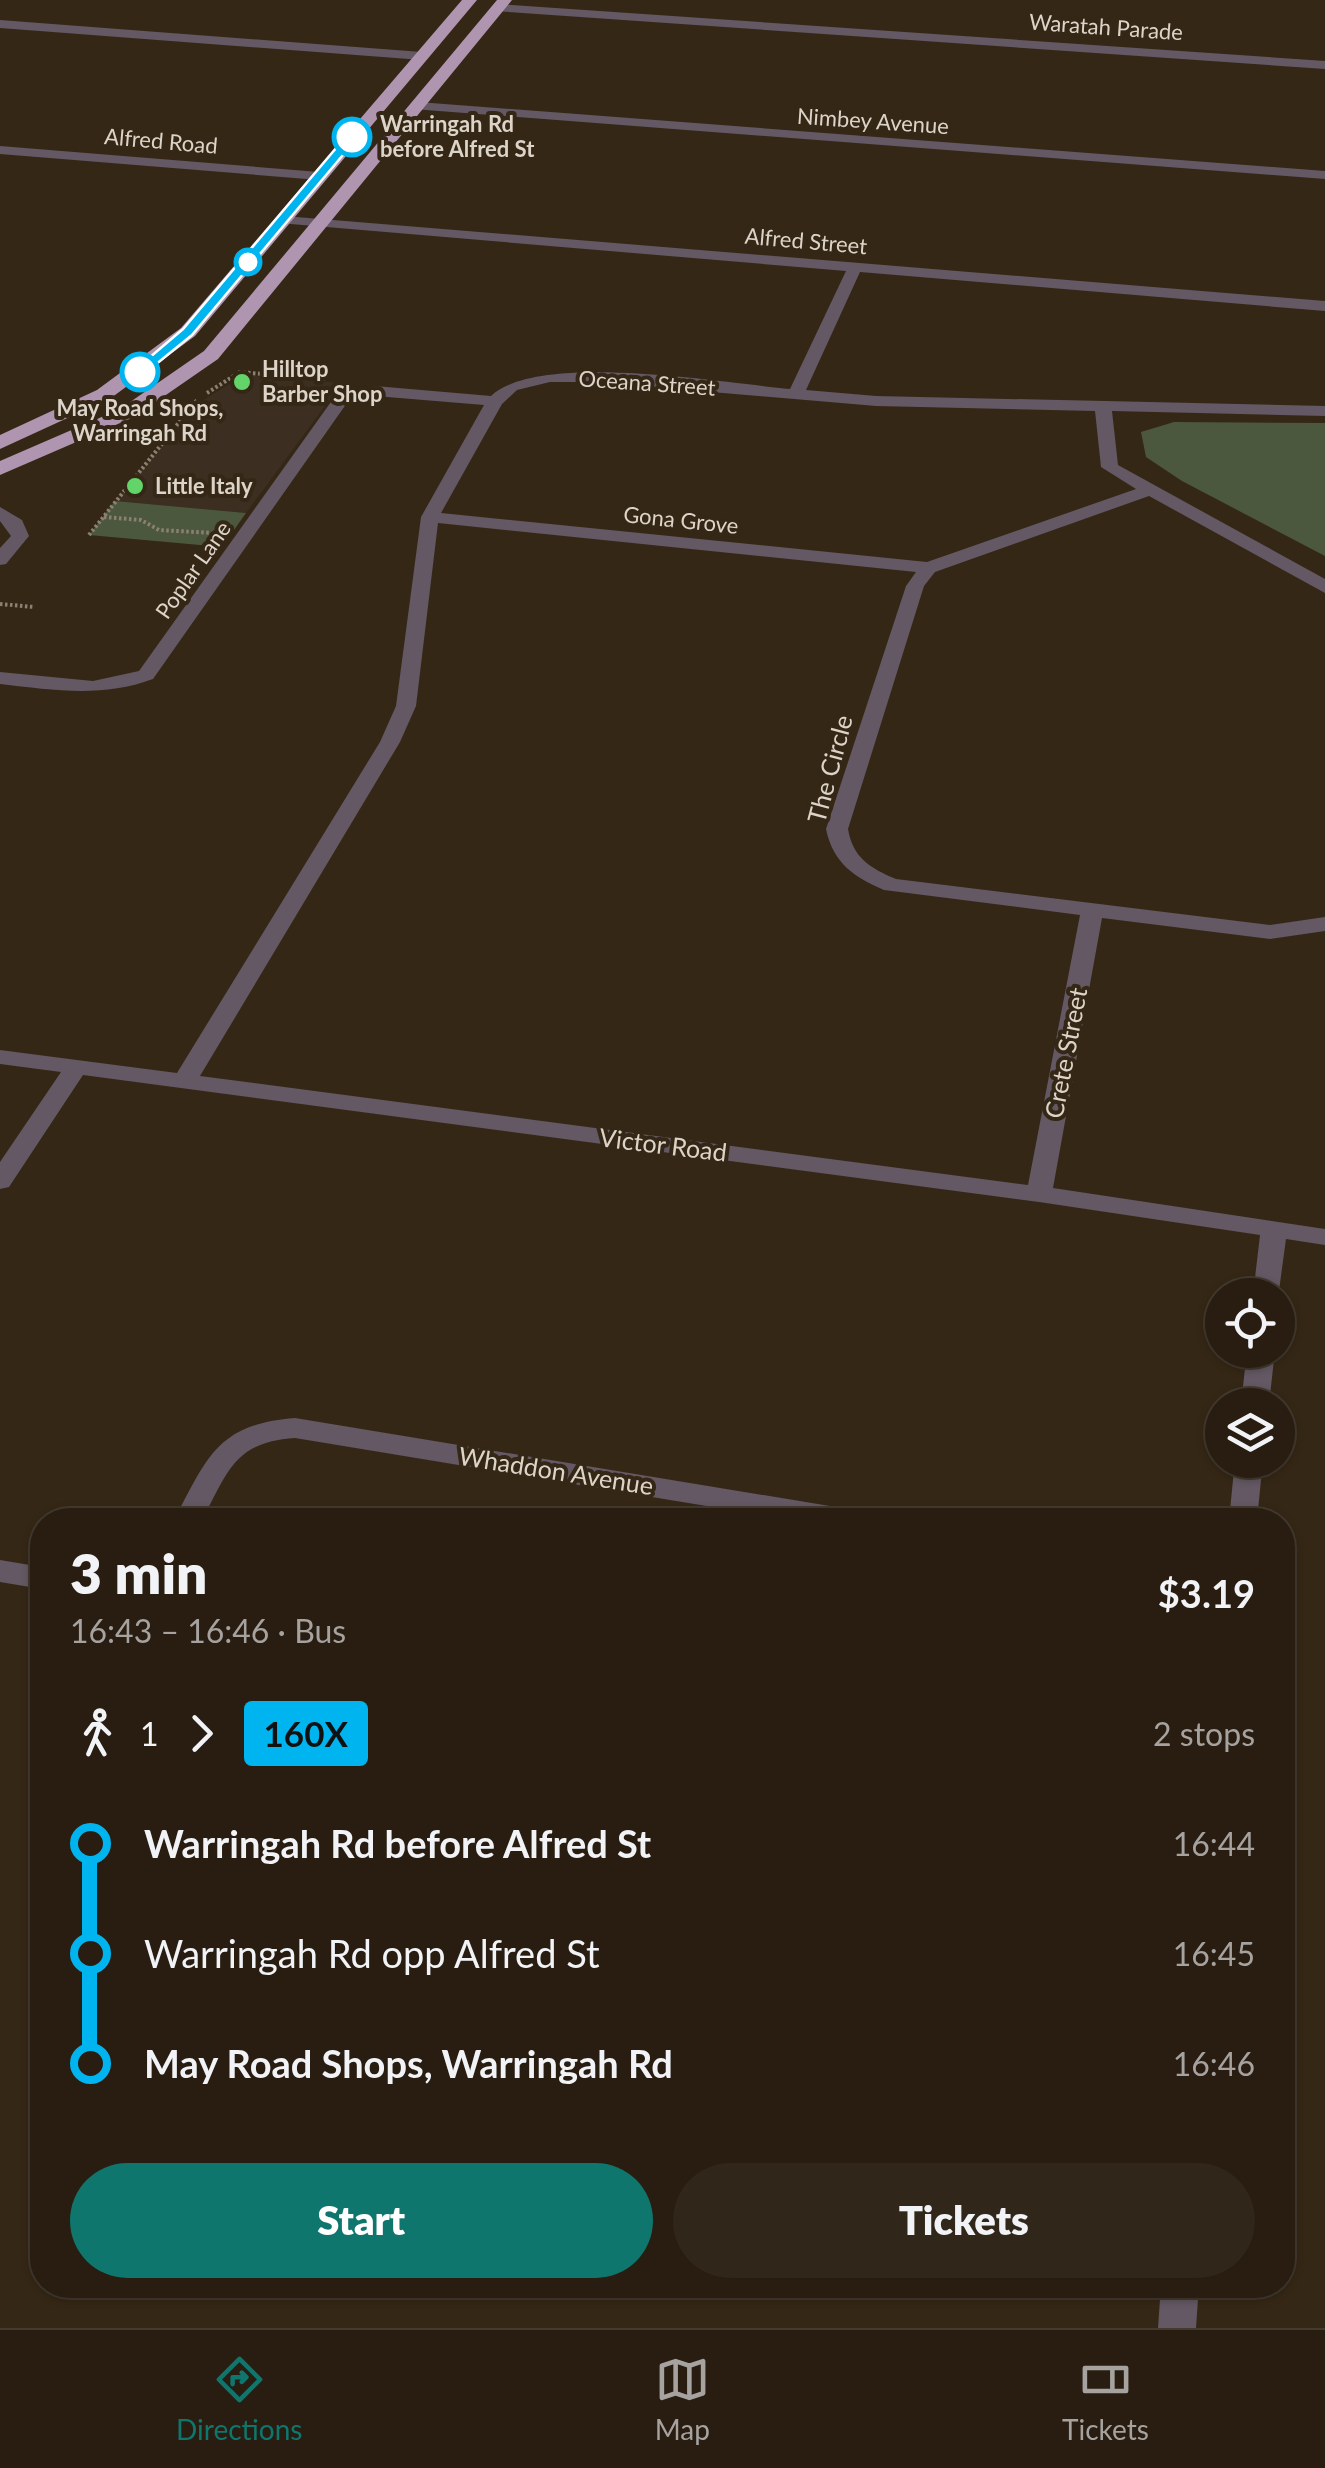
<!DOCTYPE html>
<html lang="en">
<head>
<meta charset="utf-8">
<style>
  :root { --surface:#281d10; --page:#302619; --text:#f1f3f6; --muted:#a5a29f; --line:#443b30; --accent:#0f766e }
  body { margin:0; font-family:Lato,sans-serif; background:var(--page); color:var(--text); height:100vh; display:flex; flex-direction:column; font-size:38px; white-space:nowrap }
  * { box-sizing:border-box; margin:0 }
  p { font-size:32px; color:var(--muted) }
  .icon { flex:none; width:55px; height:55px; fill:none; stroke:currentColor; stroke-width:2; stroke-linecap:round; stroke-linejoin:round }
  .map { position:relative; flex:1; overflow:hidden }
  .drawer { position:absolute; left:30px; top:1508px; width:1265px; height:790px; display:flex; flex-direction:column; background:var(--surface); border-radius:40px; box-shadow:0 2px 8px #0004,0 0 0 2px var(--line) }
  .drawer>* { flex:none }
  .badge { padding:0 20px; border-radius:8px; font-size:35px; line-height:65px }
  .fabs { position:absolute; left:1205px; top:1278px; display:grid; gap:20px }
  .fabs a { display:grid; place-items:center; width:90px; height:90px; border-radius:50%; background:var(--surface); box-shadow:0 2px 8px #0004,0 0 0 2px var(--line); font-size:50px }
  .map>.badge { position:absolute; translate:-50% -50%; box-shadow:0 0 0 5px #fff }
  .legs { display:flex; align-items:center; gap:15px; height:110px; padding:0 40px; font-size:32px }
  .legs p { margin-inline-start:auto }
  .summary { display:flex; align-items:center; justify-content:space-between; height:170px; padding:0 40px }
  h1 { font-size:55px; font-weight:800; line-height:75px }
  .primary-button { display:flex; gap:20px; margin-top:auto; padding:20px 40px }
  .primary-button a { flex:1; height:115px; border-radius:60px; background:var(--accent); color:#fff; font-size:40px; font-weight:800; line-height:115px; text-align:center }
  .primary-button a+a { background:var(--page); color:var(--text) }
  ul { padding:0 40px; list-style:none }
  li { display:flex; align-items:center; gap:35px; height:110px; font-size:38px }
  li i { display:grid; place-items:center; width:15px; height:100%; margin:0 12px; background:currentColor }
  li i::after { content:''; width:25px; height:25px; margin:-12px; border:8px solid; border-radius:50%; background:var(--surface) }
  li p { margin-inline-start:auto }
  li:first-child i { background:linear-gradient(#0000 50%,currentColor 0) }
  li:last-child i { background:linear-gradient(currentColor 50%,#0000 0) }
  .tab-bar { display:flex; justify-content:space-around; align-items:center; height:140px; border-top:2px solid var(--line); background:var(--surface); font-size:28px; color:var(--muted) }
  .tab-bar a { display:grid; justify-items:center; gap:5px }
  .tab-bar .selected { color:var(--accent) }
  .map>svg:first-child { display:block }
</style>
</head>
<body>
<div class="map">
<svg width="1325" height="2328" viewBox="0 0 1325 2328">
  <rect width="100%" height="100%" fill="#352715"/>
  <!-- commercial -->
  <path fill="#3d2e22" d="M244 375 342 383 246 513 115 501 197 404Z"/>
  <!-- green -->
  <path fill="#4b583e" d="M1174 422 1325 423V556L1182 481 1146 457 1141 432Z
    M115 501 246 513 222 547 89 535Z"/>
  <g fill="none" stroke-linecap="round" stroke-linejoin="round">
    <!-- path -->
    <path stroke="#8c8072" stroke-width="4" stroke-dasharray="2.5 2.5" stroke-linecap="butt" d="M238 372 325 379
      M207 393 240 372
      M104 517 141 520 159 530 214 533
      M89 535 197 400
      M0 604 34 607"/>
    <!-- minor -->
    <path fill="#635863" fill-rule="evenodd" d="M498 4 1325 61V69L494 11Z
      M0 20 422 52 428 56 422 60 0 28Z
      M418 102 1325 171V179L413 109V103Z
      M0 146 319 172 326 176 319 180 0 154Z
      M284 216 1325 301V311L860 272 806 390 876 396 1325 406V416L1112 411 1118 465 1325 579V593L1149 496 935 572 924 586 848 829C853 858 870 868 896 879L1270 925 1325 917V931L1270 939 1102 918 1053 1188 1325 1229V1245L1286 1239 1278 1298 1253 1295 1260 1235 1039 1202 83 1075 9 1187 0 1189V1162L61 1072 0 1064V1050L177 1073 380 742 396 706 421 517 484 405 375 396 349 400 153 679C102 698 53 690 0 684V672L93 681 139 671 338 392 375 386 491 396C539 351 722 383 790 389L846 271 279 223 277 220ZM550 382H594L876 406 1095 411 1101 467 1136 489 927 562 441 513 502 404 517 390ZM438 523 916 572 906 586 826 829C833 863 854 877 884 890L1080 915 1028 1185 200 1076 400 742 416 706Z
      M0 507 22 520 29 536 6 564 0 565V548L11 536 0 521Z
      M1247 1350H1275L1269 1405H1241Z
      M295 1418 854 1510 864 1513 868 1520H792L295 1438C234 1442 228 1472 202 1520H174C207 1458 217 1424 295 1418Z
      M1235 1460H1263L1257 1520H1229Z
      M0 1560 42 1567V1589L0 1582Z
      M1161 2285H1199L1196 2328H1158Z"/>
    <!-- highway -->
    <path fill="#b095b1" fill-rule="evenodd" d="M462 0H477L195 336 111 398 0 449V435L97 390 181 328Z
      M497 0H512L218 359 134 417 0 475V461L120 409 204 351Z"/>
  </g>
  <!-- line-1 -->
  <path fill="#00b5ef" stroke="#fff" stroke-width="2.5" d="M348 134 358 137 192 335 144 374H136V369L183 329Z"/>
  <!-- markers -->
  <g fill="#fff" stroke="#00b5ef" stroke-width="5">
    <circle cx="352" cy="137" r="18"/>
    <circle cx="248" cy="262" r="12"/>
    <circle cx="140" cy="372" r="18"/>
  </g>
  <g fill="#62d469" stroke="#352715" stroke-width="4">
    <circle cx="242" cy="382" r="10"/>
    <circle cx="135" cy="486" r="10"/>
  </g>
  <g text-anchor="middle" stroke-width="8" stroke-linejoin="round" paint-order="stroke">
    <!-- far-street labels -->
    <g font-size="22" fill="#ddd4c9" stroke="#352715">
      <text transform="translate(1106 27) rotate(4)" y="8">Waratah Parade</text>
      <text transform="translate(873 121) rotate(4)" y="8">Nimbey Avenue</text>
      <text transform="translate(161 141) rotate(5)" y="8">Alfred Road</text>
      <text transform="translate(806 241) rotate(5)" y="8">Alfred Street</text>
      <text transform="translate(647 383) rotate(4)" y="8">Oceana Street</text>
      <text transform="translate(681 520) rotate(6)" y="8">Gona Grove</text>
      <text transform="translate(193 570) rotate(-55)" y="8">Poplar Lane</text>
    </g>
    <!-- far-stop labels -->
    <g font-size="22" font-weight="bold" fill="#ddd4c9" stroke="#352715" text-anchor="start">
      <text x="380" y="132">Warringah Rd<tspan x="380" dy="25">before Alfred St</tspan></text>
      <text x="140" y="416" text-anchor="middle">May Road Shops,<tspan x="140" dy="25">Warringah Rd</tspan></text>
    </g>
    <!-- far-poi labels -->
    <g font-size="22" font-weight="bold" fill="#ddd4c9" stroke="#352715" text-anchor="start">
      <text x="262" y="377">Hilltop<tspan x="262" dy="25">Barber Shop</tspan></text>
      <text x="155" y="494">Little Italy</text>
    </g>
    <!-- street labels -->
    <g font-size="25" fill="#ddd4c9" stroke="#352715">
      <text transform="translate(830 769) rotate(-75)" y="9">The Circle</text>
      <text transform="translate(1066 1053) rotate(-79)" y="9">Crete Street</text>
      <text transform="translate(663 1145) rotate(7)" y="9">Victor Road</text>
      <text transform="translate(556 1471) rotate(9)" y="9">Whaddon Avenue</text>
    </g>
  </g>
</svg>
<div class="fabs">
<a><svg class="icon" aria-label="locate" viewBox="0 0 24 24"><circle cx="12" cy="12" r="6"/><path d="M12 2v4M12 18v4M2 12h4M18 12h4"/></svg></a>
<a><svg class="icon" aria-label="layers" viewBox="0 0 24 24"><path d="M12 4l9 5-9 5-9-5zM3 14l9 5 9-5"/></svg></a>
</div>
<section class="drawer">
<div class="summary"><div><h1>3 min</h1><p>16:43 – 16:46 · Bus</p></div><b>$3.19</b></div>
<div class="legs"><svg class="icon" aria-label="walk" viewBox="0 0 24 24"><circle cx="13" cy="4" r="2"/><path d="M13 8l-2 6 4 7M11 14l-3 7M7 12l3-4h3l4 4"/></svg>1<svg class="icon" aria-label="forward" viewBox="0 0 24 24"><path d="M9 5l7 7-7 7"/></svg><b class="badge" style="background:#00b5ef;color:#111">160X</b><p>2 stops</p></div>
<ul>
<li><i style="color:#00b5ef"></i><b>Warringah Rd before Alfred St</b><p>16:44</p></li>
<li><i style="color:#00b5ef"></i><span>Warringah Rd opp Alfred St</span><p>16:45</p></li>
<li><i style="color:#00b5ef"></i><b>May Road Shops, Warringah Rd</b><p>16:46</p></li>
</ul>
<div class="primary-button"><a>Start</a><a>Tickets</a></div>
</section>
</div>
<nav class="tab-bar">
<a class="selected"><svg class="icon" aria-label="directions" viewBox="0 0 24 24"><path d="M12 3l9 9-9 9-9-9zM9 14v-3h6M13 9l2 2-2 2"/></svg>Directions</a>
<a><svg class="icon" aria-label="map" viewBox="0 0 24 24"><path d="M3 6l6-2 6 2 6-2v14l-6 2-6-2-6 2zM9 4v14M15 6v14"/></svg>Map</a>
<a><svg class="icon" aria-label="tickets" viewBox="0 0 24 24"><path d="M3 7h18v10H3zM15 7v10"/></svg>Tickets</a>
</nav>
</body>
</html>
